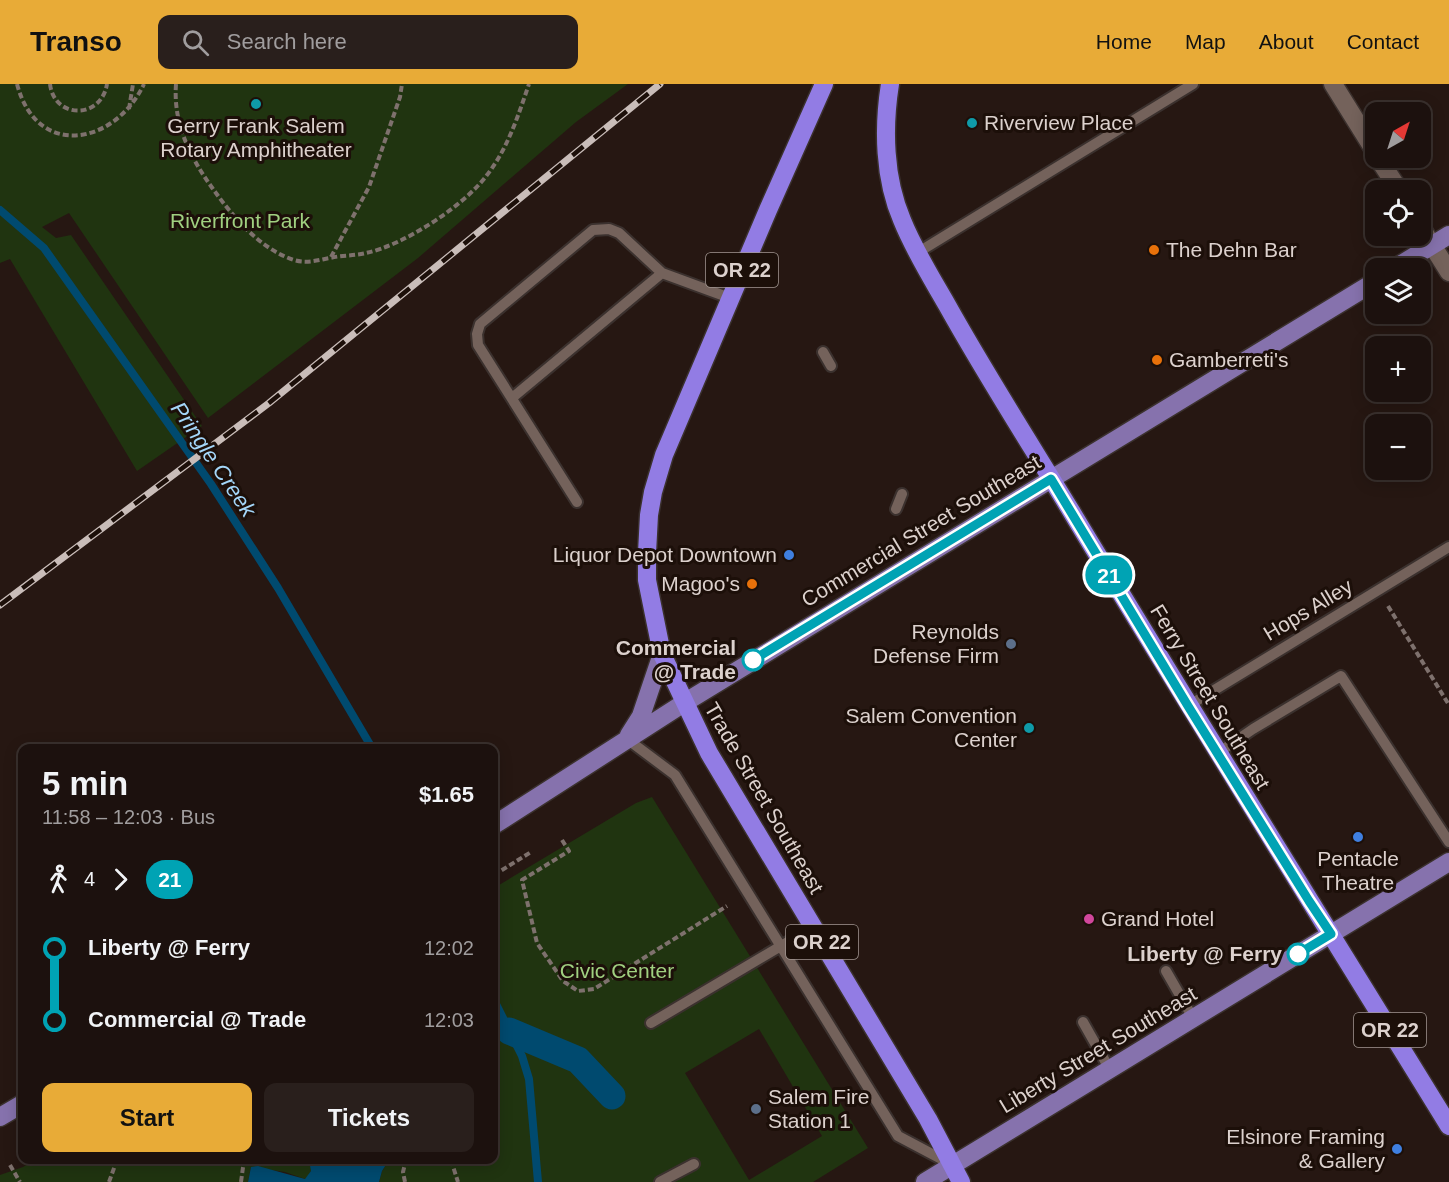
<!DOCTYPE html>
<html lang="en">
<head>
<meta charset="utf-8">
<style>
  :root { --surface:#1c110e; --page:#291f1c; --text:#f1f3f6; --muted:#a09d9e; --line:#3a312e; --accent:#e8ab37 }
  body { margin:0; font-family:Helvetica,sans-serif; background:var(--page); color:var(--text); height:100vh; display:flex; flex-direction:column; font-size:22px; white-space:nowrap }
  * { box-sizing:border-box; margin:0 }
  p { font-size:20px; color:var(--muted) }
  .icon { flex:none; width:33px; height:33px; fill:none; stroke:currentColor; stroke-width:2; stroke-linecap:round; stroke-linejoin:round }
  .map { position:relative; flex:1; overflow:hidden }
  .side { position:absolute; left:18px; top:660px; width:480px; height:420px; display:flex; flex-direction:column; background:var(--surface); border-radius:12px; box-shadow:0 3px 15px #0003,0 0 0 2px var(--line) }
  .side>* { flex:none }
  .badge { padding:0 12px; border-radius:20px; font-size:21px; line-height:39px }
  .needle { width:39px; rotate:39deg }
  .controls { position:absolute; left:1365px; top:18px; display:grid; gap:12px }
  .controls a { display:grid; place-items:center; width:66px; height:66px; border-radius:12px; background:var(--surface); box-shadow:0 3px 15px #0003,0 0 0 2px var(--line); font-size:30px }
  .map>.badge { position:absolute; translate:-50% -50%; box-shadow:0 0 0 3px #fff }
  .legs { display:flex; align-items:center; gap:9px; height:66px; padding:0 24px; font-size:20px }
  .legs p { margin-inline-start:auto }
  .overview { display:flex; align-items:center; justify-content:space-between; height:102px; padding:0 24px }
  h1 { font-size:33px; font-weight:600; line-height:45px }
  .primary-button { display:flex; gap:12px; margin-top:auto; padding:12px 24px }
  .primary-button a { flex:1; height:69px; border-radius:12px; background:var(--accent); color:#111; font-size:24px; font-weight:600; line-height:69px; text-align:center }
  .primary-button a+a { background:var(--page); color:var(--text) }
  ul { padding:0 24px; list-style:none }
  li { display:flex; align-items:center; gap:21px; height:72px; font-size:22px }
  li i { display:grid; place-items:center; width:9px; height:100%; margin:0 8px; background:currentColor }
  li i::after { content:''; width:15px; height:15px; margin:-8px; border:4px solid; border-radius:50%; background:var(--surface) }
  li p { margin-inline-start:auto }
  li:first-child i { background:linear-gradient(#0000 50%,currentColor 0) }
  li:last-child i { background:linear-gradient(currentColor 50%,#0000 0) }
  header { display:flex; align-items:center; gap:36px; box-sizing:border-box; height:84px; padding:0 30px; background:var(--accent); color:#111 }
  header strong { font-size:28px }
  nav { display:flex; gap:33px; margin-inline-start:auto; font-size:21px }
  .search { width:420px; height:54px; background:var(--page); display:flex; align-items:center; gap:15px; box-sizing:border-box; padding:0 21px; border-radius:12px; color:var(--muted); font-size:22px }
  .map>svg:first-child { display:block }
</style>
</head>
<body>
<header>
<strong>Transo</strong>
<div class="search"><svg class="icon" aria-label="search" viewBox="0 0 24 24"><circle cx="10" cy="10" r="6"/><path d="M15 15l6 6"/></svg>Search here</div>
<nav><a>Home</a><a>Map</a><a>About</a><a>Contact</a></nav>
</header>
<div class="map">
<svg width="1449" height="1098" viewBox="0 0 1449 1098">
  <rect width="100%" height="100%" fill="#261712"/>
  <!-- green -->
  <path fill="#203410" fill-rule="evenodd" d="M0 0H628L576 38 418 174 208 334 69 129 42 143 56 154 71 151 202 342 137 387 10 175 0 179Z
    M652 713 868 1064 813 1098H379L382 1087 389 1076H494V804L636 719ZM759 945 822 1052 749 1096 685 989Z
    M35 1076H309C313 1083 312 1090 305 1095L285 1088 251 1083 248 1098H0V1091L23 1083Z"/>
  <!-- water -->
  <path fill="#004a6f" d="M309 1076H389L382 1087 379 1098H248L251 1083 258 1082 305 1095 311 1087Z"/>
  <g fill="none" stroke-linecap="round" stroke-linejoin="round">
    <!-- stream -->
    <path stroke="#004a6f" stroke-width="8" d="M0 126 44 164 211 400 278 504 372 664
      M494 916 522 972 529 995 538 1098"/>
    <!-- canal -->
    <path stroke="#004a6f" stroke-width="27" d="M509 947 578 976 612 1012"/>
    <!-- lane casing -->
    <g stroke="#3b312e" stroke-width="14">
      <path id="lane" d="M917 169 1193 0
        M823 268 831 282
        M512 314 662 189
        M577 418 478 261 477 250 480 240 593 146 609 145 619 149 662 189 730 214
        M896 425 902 410
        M1188 622 1449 463
        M627 655 675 691 898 1052 949 1079
        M1218 669 1253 645 1341 592 1449 758
        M1166 887 1193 934
        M1083 938 1109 984
        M651 939 813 843
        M660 1098 694 1080"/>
    </g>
    <!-- secondary casing -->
    <g stroke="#3b312e" stroke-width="21">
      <path id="secondary" d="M1333 0 1376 69
        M1378 74 1399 106
        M1420 142 1449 188"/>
    </g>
    <!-- primary casing -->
    <g stroke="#3b312e" stroke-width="21">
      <path id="primary" d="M1395 184 1449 151
        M629 651 641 632 662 570
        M494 741 684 619 1376 197
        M0 1033 22 1020
        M925 1098 1449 778"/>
    </g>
    <!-- highway casing -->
    <g stroke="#3b312e" stroke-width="21">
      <path id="highway" d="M824 0 768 126 664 371 653 408 649 431 647 469V496L662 570 709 669 928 1035 961 1098
        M890 0C883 44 884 94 902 136 914 166 931 193 947 221 986 291 1029 358 1071 427 1195 633 1323 837 1449 1042"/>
    </g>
    <!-- path -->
    <path stroke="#7e716d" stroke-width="4" stroke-dasharray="6 3" stroke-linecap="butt" d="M17 0C37 76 115 61 144 0
      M50 0C54 35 101 36 107 0
      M176 0C173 40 190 73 213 105 233 133 260 165 294 176 307 180 318 176 330 174 342 171 354 172 366 169 404 161 464 122 487 91 508 64 518 32 529 0
      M129 25 133 0
      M331 173 369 103 400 13 402 0
      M1388 522 1449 621
      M562 756 569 767 522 796 537 859 563 897 578 907 594 905 727 822
      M494 791 531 768
      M451 1076 458 1098
      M10 1081 20 1098
      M109 1098 117 1076
      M241 1098 244 1076
      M405 1098 403 1088 406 1076"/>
    <!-- lane -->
    <use href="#lane" stroke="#74625b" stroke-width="10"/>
    <!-- secondary -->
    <use href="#secondary" stroke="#74625b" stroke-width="18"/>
    <!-- primary -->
    <use href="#primary" stroke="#8672ad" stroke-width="18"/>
    <!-- highway -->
    <use href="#highway" stroke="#927ce4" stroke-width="18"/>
    <!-- rail casing -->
    <g stroke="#c9bdb9" stroke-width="7">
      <path id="rail" d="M0 521 269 319 660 0"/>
    </g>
    <!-- rail -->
    <use href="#rail" stroke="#1c0f09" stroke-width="4.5" stroke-dasharray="14" stroke-linecap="butt"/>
  </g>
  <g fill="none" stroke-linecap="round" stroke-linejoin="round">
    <!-- line-1 casing -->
    <g stroke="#fff" stroke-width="14">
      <path id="line-1" d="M753 576 1051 395 1188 622 1309 817 1331 850 1298 870"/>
    </g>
    <!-- line-1 -->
    <use href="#line-1" stroke="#00a3b4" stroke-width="9"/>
  </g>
  <!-- markers -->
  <g fill="#0f9aa8" stroke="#1c0f09" stroke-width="2">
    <circle cx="256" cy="20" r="6"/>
    <circle cx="972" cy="39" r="6"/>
    <circle cx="1029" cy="644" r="6"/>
  </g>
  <g fill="#e8710a" stroke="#1c0f09" stroke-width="2">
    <circle cx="1154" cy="166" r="6"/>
    <circle cx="1157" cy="276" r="6"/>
    <circle cx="752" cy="500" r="6"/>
  </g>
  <g fill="#3f7fe0" stroke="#1c0f09" stroke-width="2">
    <circle cx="789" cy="471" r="6"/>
    <circle cx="1358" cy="753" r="6"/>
    <circle cx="1397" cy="1065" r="6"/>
  </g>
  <g fill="#5c6f8a" stroke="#1c0f09" stroke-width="2">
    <circle cx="1011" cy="560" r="6"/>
    <circle cx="756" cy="1025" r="6"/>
  </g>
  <g fill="#fff" stroke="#00a3b4" stroke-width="3">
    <circle cx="753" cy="576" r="10"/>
    <circle cx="1298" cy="870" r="10"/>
  </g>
  <circle fill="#d1479c" stroke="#1c0f09" stroke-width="2" cx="1089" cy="835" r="6"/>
  <g text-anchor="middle" stroke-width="6" stroke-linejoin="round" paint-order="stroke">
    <!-- shield labels -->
    <g fill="#1c0f09" stroke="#a29792" stroke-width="1.5">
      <rect x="706" y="169" width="72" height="34" rx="4.5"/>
      <rect x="786" y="841" width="72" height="34" rx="4.5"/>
      <rect x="1354" y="929" width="72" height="34" rx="4.5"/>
    </g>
    <g font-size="20" font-weight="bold" fill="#dcd1cd">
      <text x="742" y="193">OR 22</text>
      <text x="822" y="865">OR 22</text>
      <text x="1390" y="953">OR 22</text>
    </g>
    <!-- poi labels -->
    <g font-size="21" fill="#dcd1cd" stroke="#1c0f09" text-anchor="start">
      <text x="984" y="46">Riverview Place</text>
      <text x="256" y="49" text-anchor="middle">Gerry Frank Salem<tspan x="256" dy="24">Rotary Amphitheater</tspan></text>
      <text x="1166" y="173">The Dehn Bar</text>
      <text x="1169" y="283">Gamberreti's</text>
      <text x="777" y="478" text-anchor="end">Liquor Depot Downtown</text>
      <text x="740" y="507" text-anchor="end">Magoo's</text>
      <text x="999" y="555" text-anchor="end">Reynolds<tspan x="999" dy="24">Defense Firm</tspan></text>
      <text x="1017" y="639" text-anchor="end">Salem Convention<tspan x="1017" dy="24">Center</tspan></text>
      <text x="1358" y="782" text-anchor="middle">Pentacle<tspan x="1358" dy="24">Theatre</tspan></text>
      <text x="1101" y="842">Grand Hotel</text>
      <text x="768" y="1020">Salem Fire<tspan x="768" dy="24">Station 1</tspan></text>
      <text x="1385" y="1060" text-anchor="end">Elsinore Framing<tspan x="1385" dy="24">&amp; Gallery</tspan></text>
    </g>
    <!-- park labels -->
    <g font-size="21" fill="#a0d080" stroke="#1c0f09">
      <text x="240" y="144">Riverfront Park</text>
      <text x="617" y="894">Civic Center</text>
    </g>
    <!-- street labels -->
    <g font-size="21" fill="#dcd1cd" stroke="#1c0f09">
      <text transform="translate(921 447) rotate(-31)" y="7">Commercial Street Southeast</text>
      <text transform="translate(1308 526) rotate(-31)" y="7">Hops Alley</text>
      <text transform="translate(1210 613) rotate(59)" y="7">Ferry Street Southeast</text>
      <text transform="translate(764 714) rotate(60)" y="7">Trade Street Southeast</text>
      <text transform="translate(1098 966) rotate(-31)" y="7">Liberty Street Southeast</text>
    </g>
    <!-- stop labels -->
    <g font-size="21" font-weight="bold" fill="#dcd1cd" stroke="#1c0f09" text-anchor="end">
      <text x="736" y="571">Commercial<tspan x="736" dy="24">@ Trade</tspan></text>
      <text x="1282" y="877">Liberty @ Ferry</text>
    </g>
    <!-- water labels -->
    <g font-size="22" font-style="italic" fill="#a4d6f9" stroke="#1c0f09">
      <text transform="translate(214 375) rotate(56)" y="8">Pringle Creek</text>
    </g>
  </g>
</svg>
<div class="controls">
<a><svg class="needle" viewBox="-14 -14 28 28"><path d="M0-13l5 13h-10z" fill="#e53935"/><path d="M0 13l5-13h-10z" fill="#a09d9e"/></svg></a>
<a><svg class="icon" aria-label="locate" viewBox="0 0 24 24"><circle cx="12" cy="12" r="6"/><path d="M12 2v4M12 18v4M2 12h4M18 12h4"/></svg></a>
<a><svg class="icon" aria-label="layers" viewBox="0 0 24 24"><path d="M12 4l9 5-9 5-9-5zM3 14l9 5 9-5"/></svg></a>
<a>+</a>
<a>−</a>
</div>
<b class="badge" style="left:1109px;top:491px;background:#00a3b4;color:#fff">21</b>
<section class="side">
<div class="overview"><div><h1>5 min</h1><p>11:58 – 12:03 · Bus</p></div><b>$1.65</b></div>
<div class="legs"><svg class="icon" aria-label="walk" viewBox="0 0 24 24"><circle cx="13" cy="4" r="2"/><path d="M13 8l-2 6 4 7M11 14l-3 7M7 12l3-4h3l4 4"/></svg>4<svg class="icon" aria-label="forward" viewBox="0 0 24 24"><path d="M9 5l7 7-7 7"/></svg><b class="badge" style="background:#00a3b4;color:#fff">21</b></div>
<ul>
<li><i style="color:#00a3b4"></i><b>Liberty @ Ferry</b><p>12:02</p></li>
<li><i style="color:#00a3b4"></i><b>Commercial @ Trade</b><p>12:03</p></li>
</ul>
<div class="primary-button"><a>Start</a><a>Tickets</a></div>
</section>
</div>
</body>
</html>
